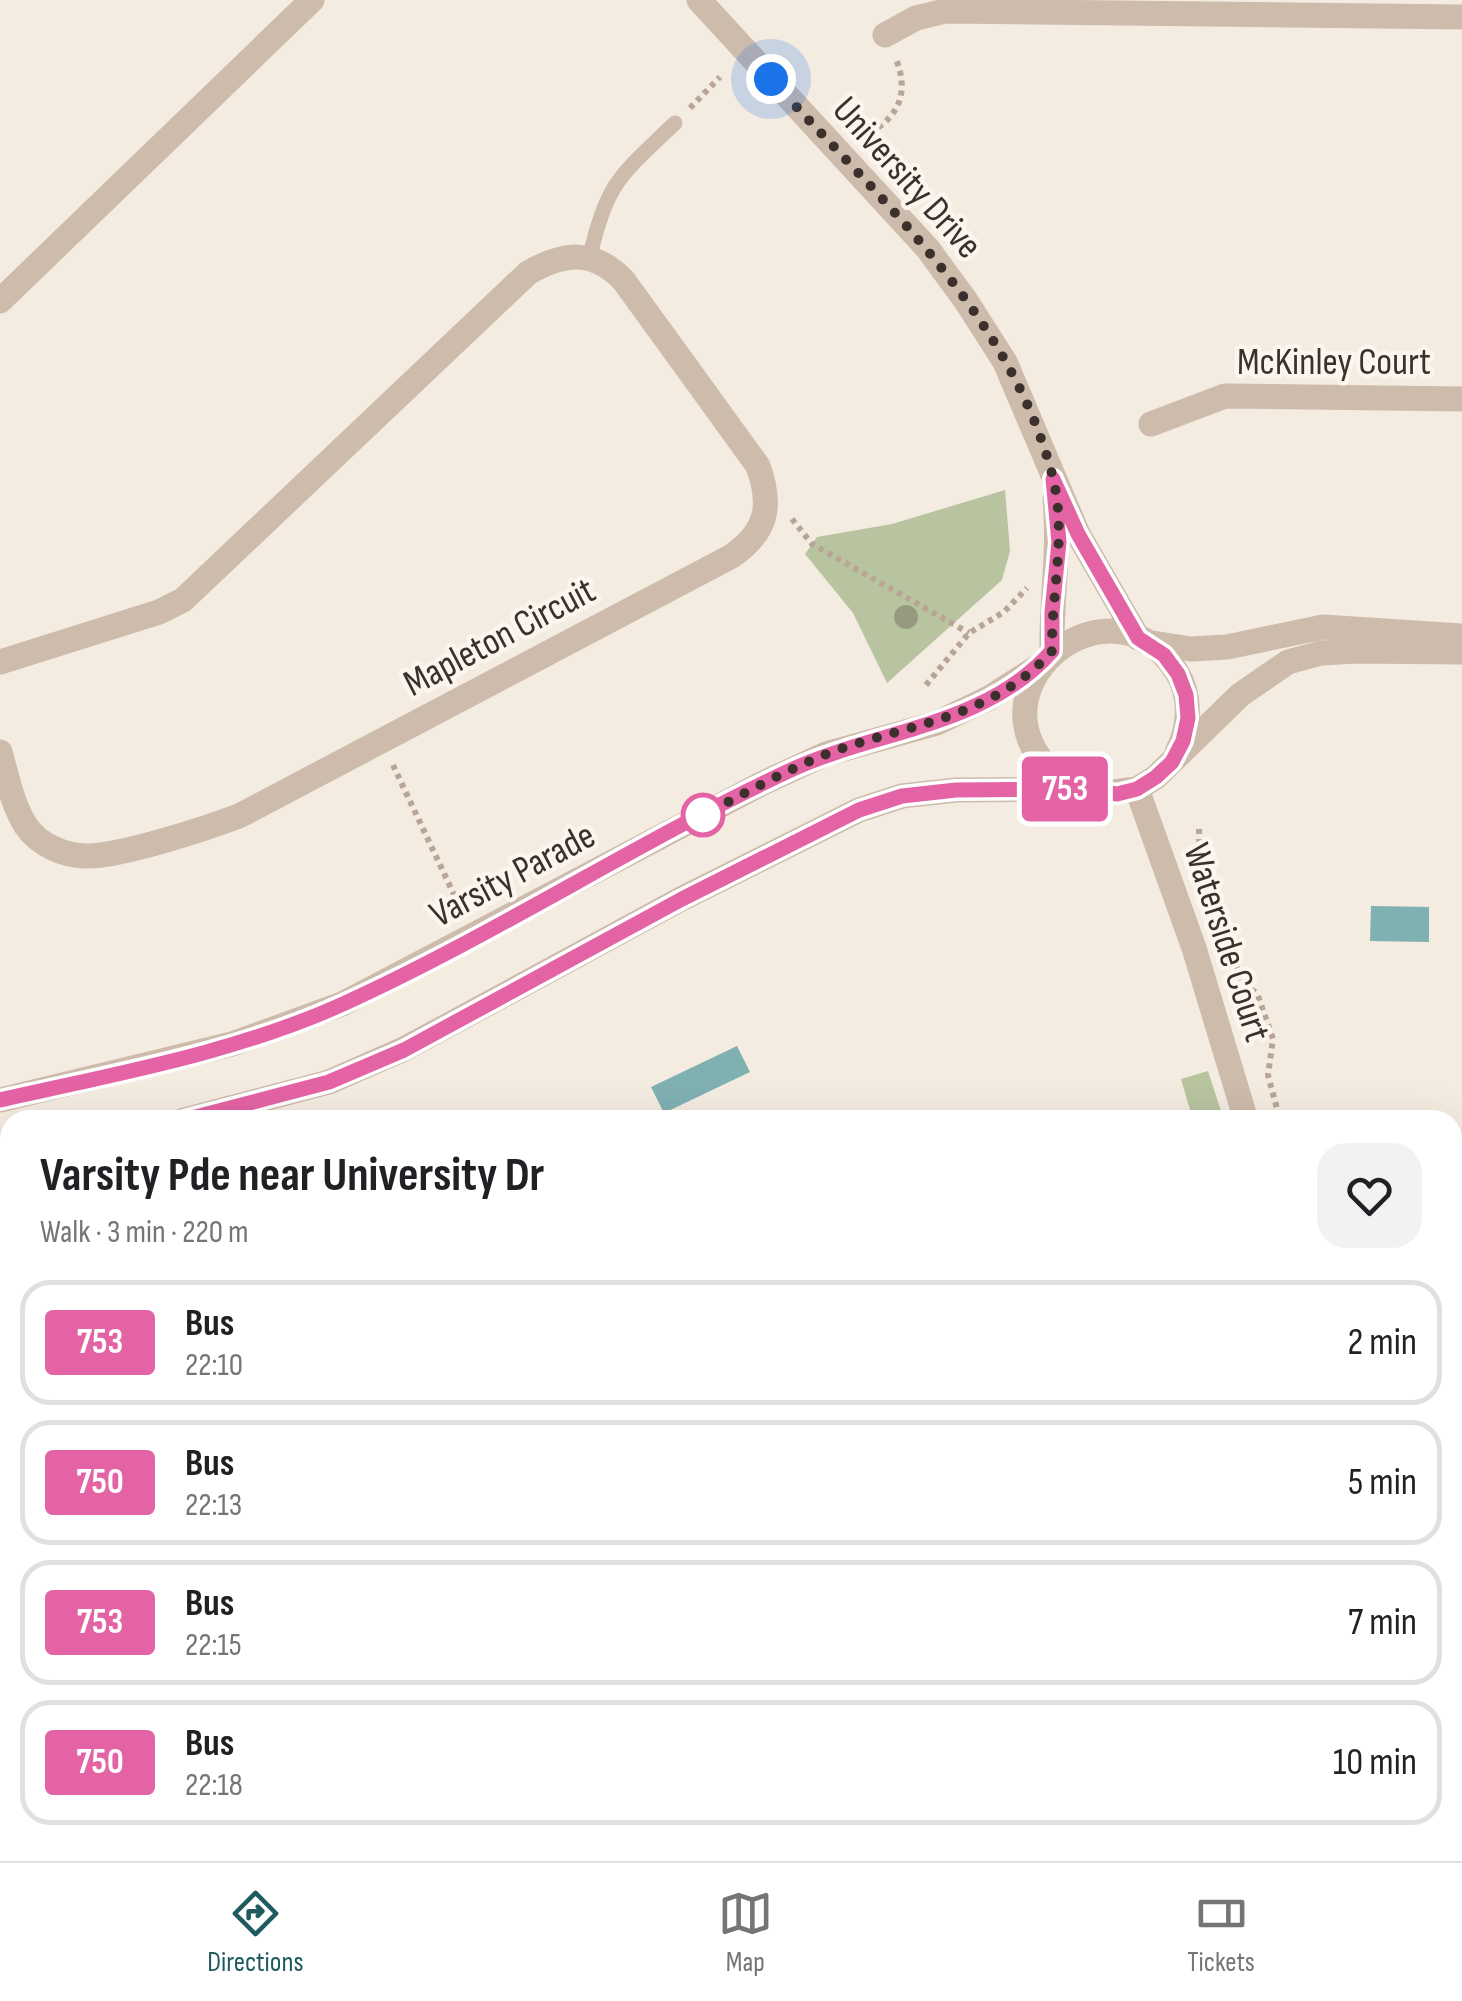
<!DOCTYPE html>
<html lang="en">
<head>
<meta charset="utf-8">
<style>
  :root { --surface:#fff; --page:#f2f2f2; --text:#202124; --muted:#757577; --line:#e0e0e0; --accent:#1f5a5e }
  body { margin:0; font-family:"Sofia Sans Condensed",sans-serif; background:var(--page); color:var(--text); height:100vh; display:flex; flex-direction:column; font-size:38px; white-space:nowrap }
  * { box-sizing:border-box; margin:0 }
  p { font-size:32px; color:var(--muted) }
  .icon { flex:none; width:55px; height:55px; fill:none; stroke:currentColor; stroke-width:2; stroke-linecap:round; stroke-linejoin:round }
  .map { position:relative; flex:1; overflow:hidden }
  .panel { position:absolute; left:0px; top:1110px; width:1462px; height:752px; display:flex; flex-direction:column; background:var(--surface); border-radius:30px 30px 0 0; box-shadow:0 10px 40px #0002 }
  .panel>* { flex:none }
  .badge { padding:0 20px; border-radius:8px; font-size:35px; line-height:65px }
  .you { position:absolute; width:50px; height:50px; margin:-25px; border:8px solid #fff; border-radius:50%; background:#1a73e8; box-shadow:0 0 0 15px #1a73e833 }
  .map>.badge { position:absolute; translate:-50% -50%; box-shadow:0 0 0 5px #fff }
  .round { display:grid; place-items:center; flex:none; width:105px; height:105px; border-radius:30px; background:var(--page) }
  .headline { display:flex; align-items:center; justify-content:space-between; height:170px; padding:0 40px }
  h1 { font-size:48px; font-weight:700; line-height:75px }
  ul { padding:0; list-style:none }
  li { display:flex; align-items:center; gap:30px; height:125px; margin:0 20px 15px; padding:0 20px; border:5px solid var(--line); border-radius:30px }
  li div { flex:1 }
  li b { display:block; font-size:38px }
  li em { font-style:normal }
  li .badge { min-width:110px; font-weight:700; text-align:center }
  .menu { display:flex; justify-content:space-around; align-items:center; height:140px; border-top:2px solid var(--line); background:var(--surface); font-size:28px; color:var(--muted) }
  .menu a { display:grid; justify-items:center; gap:5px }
  .menu .on { color:var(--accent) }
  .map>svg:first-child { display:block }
</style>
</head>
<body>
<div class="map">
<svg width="1462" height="1861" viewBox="0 0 1462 1861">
  <rect width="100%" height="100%" fill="#f4ebe1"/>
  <!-- green -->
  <path fill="#b8c4a0" d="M1005 490 1010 551 1002 580 887 683 853 613 805 554 817 537 892 524Z
    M1208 1071 1224 1120H1193L1181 1079Z"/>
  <!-- water -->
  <path fill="#7fb0b2" d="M1371 906 1429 907V942L1370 941Z
    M737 1046 750 1072 664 1113 651 1087Z
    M1462 1196V1861H226L231 1852H1452V1197Z
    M0 1651 10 1653V1852L179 1853 176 1861H0Z"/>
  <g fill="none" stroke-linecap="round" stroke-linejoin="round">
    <!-- path -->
    <path stroke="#b9a596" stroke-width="6" stroke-dasharray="5 5" stroke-linecap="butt" d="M690 108 720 77
      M870 133C900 115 909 92 896 59
      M792 519 812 544 969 633
      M926 685 969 633 1004 612 1027 588
      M393 765 456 899
      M1199 829 1200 873
      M1209 904 1220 911 1242 984 1257 993 1273 1039 1268 1075 1280 1120
      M1452 1145 1462 1144
      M1452 1180 1462 1179
      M0 1613 10 1615"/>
    <!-- service -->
    <path stroke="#cdbbac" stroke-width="15" d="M590 256C607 181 621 175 675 123"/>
    <!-- minor -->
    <path stroke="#cdbbac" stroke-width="25" d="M885 35 916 18 945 11 1462 17
      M0 301 312 0
      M1151 424 1225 396 1462 399
      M0 662 159 612 183 600 528 273C564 252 594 249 624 281L758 466C772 505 768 531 732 556L239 816C204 829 122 856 87 856 64 856 39 845 26 826 12 804 7 776 0 752
      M1137 789 1194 948 1246 1120"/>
    <!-- tertiary -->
    <path stroke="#cdbbac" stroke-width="25" d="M699 0 928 249 966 301 1005 362 1078 534 1138 638
      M1146 642 1191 649 1227 647 1323 627 1462 636
      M1052 651C1051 598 1060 554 1055 499
      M1076 789C942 709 1105 559 1176 671 1192 696 1190 727 1177 752
      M0 1100 232 1044 342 1004 763 783 826 754 937 723 989 698 1039 666
      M184 1120 329 1082 404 1049 681 899 859 810 902 796 956 790 1076 789 1096 794 1137 789 1156 777 1240 695 1288 662 1321 653 1357 651 1462 652
      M0 1164 10 1162"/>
  </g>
  <!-- trees -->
  <circle fill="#969b7f" cx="906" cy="617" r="12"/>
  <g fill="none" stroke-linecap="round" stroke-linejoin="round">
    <!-- line casing -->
    <g stroke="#fff" stroke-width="22">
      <path id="line" d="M0 1100C114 1074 235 1053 343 1004 497 934 640 840 793 769 879 730 986 726 1052 651V612L1059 542 1053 479 1078 534 1138 638 1164 655 1178 674 1186 695 1188 718 1183 741 1172 762 1156 777 1137 789 1117 794 1076 789 956 790 902 796 859 810 682 899 404 1050 329 1082 184 1120"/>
    </g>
    <!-- line -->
    <use href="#line" stroke="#e463a4" stroke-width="15"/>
    <!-- walk -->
    <path stroke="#3b302b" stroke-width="10" stroke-dasharray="0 18" d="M703 815 700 817C741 795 781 773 824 755 903 724 990 721 1052 651 1051 594 1067 535 1053 478 1012 315 878 198 771 79"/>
  </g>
  <!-- markers -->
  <circle fill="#fff" stroke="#e463a4" stroke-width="5" cx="703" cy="815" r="20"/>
  <g text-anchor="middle" stroke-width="9" stroke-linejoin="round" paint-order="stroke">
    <!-- street labels -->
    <g font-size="38" fill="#3b302b" stroke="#fbf5ee">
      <text transform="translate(908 177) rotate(48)" y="13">University Drive</text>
      <text x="1334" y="374">McKinley Court</text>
      <text transform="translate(499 636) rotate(-28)" y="13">Mapleton Circuit</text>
      <text transform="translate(512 874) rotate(-28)" y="13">Varsity Parade</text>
      <text transform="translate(1228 942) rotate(72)" y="13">Waterside Court</text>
    </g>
  </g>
</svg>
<div class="you" style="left:771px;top:79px"></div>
<b class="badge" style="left:1065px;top:789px;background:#e463a4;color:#fff">753</b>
<section class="panel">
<div class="headline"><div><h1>Varsity Pde near University Dr</h1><p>Walk · 3 min · 220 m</p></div><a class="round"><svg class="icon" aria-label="heart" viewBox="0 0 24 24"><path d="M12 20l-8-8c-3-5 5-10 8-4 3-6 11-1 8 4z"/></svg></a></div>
<ul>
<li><span class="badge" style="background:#e463a4;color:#fff">753</span><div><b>Bus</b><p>22:10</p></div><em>2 min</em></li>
<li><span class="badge" style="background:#e463a4;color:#fff">750</span><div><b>Bus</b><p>22:13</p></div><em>5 min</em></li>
<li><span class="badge" style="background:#e463a4;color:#fff">753</span><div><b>Bus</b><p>22:15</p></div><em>7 min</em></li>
<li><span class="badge" style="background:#e463a4;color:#fff">750</span><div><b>Bus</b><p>22:18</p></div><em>10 min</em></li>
</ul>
</section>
</div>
<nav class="menu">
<a class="on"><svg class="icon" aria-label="directions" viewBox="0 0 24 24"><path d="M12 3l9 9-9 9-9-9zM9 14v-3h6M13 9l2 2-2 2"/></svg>Directions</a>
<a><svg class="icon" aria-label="map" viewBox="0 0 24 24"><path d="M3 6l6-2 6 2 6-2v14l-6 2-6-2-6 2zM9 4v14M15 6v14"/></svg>Map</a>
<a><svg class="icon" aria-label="tickets" viewBox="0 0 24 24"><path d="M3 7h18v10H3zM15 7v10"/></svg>Tickets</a>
</nav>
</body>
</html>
